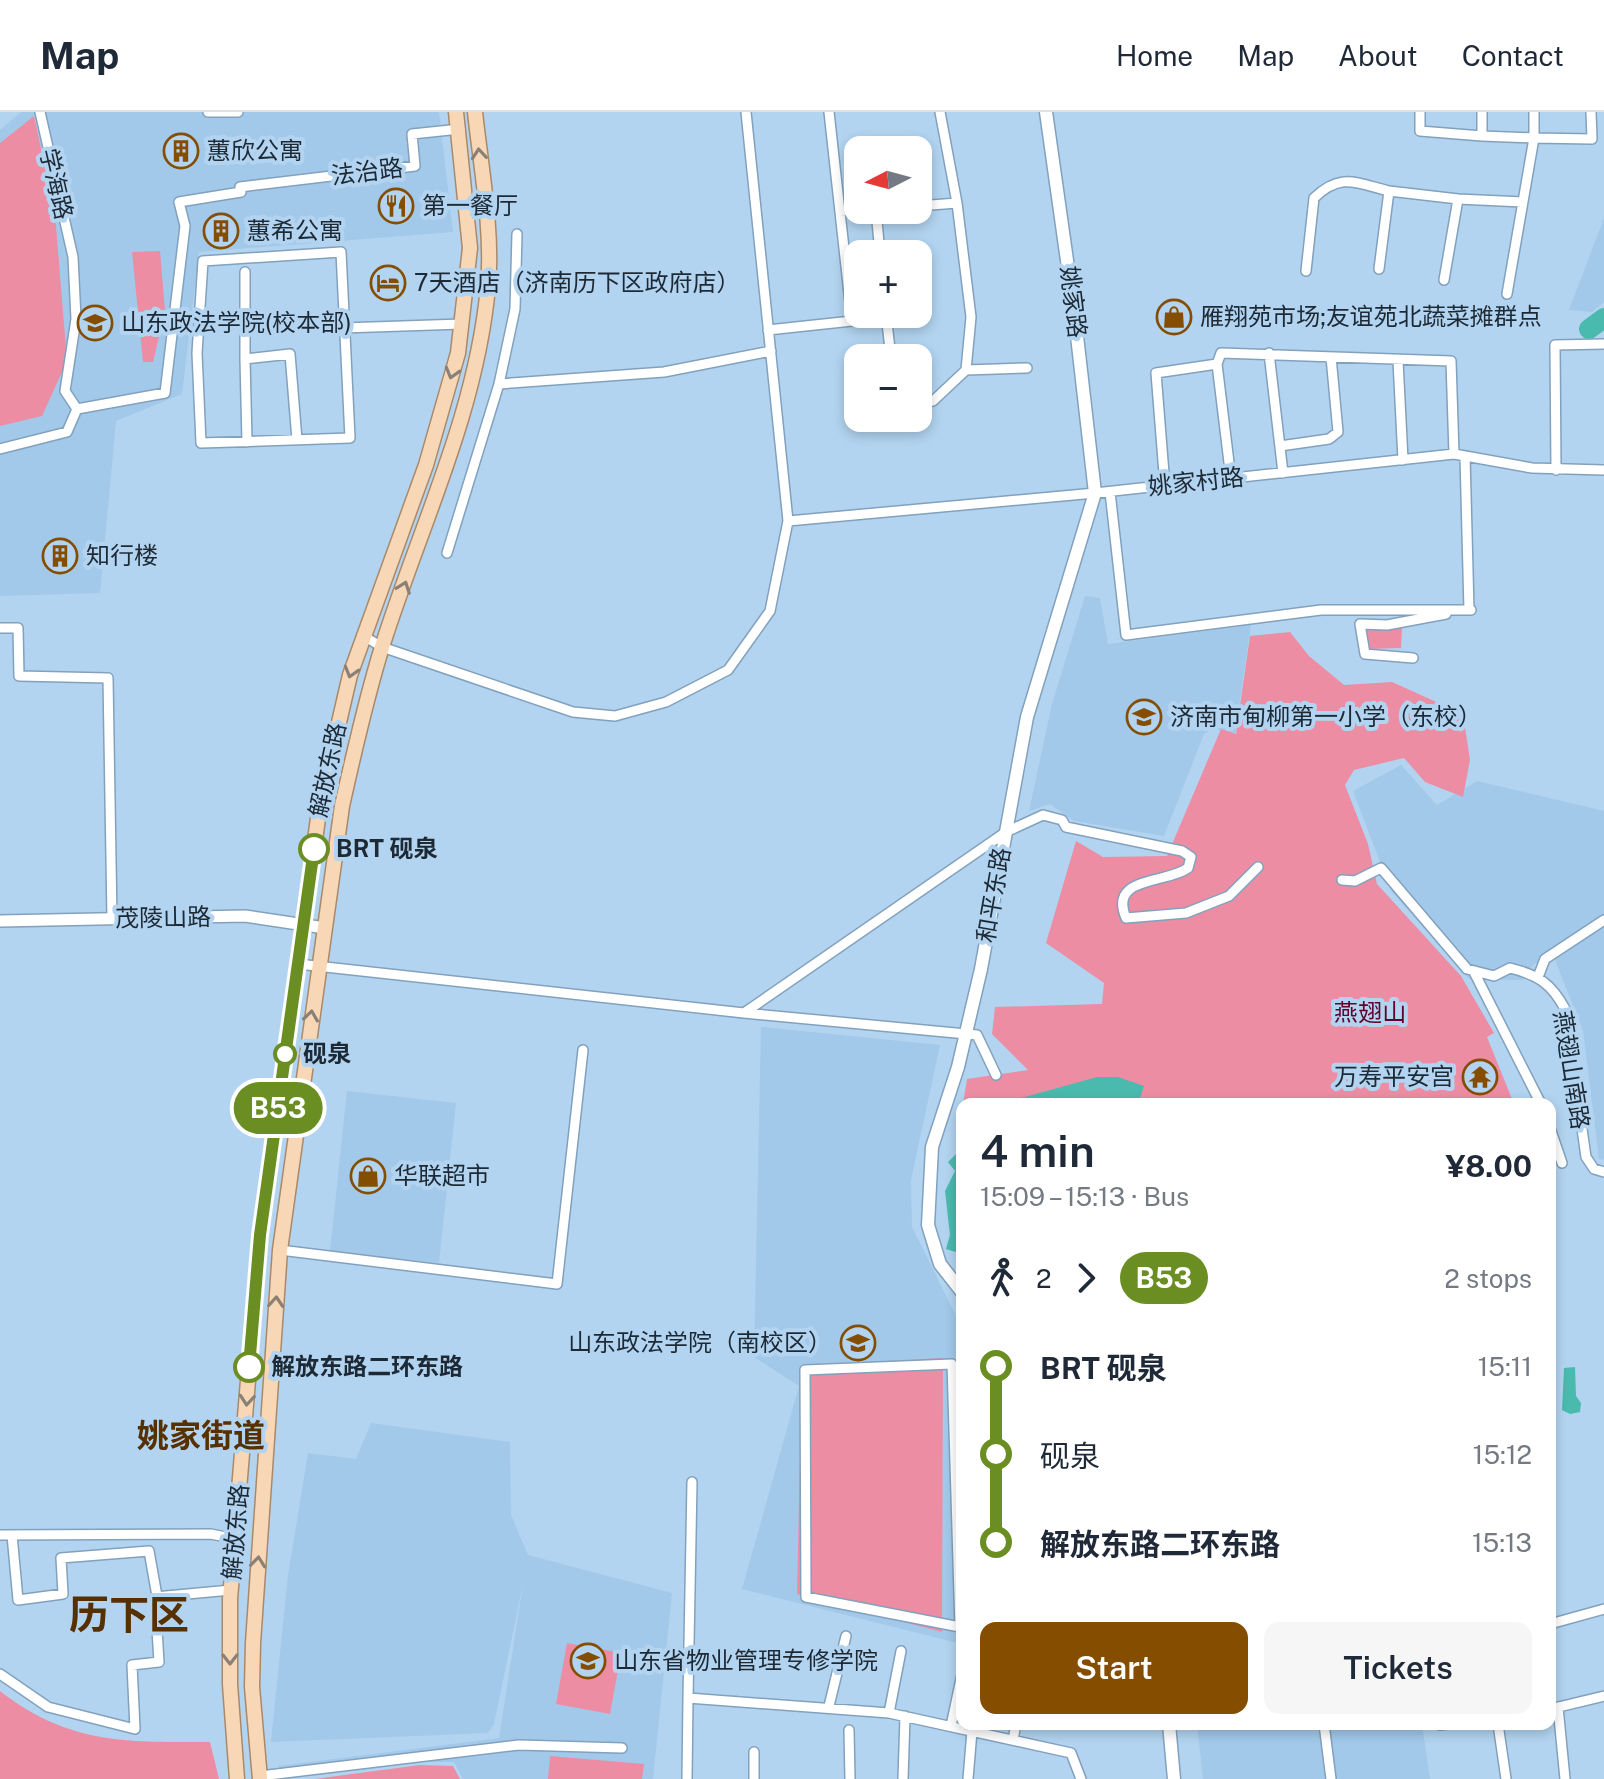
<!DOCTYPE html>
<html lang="en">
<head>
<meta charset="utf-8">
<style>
  :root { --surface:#fff; --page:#f6f6f7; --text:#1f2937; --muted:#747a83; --line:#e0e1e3; --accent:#854d00 }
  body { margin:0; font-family:"Public Sans","Noto Sans SC",sans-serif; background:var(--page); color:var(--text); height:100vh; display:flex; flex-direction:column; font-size:30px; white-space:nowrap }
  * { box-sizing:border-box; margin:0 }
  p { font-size:26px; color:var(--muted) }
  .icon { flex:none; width:44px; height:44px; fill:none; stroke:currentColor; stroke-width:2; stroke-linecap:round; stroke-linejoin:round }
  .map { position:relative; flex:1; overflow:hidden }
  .sheet { position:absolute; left:956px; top:986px; width:600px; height:632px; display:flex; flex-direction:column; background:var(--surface); border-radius:16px; box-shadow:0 4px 12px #0003 }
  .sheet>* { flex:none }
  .badge { padding:0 16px; border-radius:26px; font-size:28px; line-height:52px }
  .needle { width:52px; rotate:264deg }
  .controls { position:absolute; left:844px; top:24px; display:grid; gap:16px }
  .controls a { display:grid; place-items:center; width:88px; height:88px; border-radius:16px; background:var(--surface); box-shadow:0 4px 12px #0003; font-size:40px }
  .map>.badge { position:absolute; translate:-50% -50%; box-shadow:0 0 0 4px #fff }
  .legs { display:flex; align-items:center; gap:12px; height:88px; padding:0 24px; font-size:26px }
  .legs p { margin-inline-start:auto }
  .overview { display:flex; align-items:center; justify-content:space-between; height:136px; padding:0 24px }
  h1 { font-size:44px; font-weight:600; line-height:60px }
  .button { display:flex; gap:16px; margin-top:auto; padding:16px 24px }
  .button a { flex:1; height:92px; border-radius:16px; background:var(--accent); color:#fff; font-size:32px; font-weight:600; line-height:92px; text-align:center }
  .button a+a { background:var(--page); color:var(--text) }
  ul { padding:0 24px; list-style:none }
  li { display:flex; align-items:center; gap:28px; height:88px; font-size:30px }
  li i { display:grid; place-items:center; width:12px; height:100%; margin:0 10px; background:currentColor }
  li i::after { content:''; width:20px; height:20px; margin:-10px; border:6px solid; border-radius:50%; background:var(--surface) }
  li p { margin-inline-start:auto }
  li:first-child i { background:linear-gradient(#0000 50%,currentColor 0) }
  li:last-child i { background:linear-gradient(currentColor 50%,#0000 0) }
  header { display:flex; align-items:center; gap:48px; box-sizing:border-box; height:112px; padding:0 40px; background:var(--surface); border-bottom:2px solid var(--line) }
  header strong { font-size:38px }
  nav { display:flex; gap:44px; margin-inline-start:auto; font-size:28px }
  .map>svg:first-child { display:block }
</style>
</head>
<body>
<header>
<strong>Map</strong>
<nav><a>Home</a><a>Map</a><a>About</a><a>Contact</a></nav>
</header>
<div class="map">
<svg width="1604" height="1667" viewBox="0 0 1604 1667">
  <rect width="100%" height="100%" fill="#b2d4f0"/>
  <!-- built -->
  <path fill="#a2c9ea" d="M21 0H439L453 120 199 140 182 282 116 309 100 481 0 484V18Z
    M1604 106V190L1592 200 1569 198Z
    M1085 484 1100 486 1108 532 1251 513 1235 622 1213 617 1204 622 1164 724 1074 709 1050 692 1029 699 1052 592Z
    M1401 653 1437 693 1477 669 1604 699V1048L1599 1047 1583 919 1555 848 1567 839 1534 852 1523 868 1469 867 1391 779 1353 679Z
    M761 915 940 933 911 1068 912 1115 962 1216V1532L742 1477 799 1274 754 1245Z
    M347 979 456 991 439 1151 330 1139Z
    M371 1311 510 1330 511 1403 528 1443 672 1481 653 1667H463L454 1650H421L280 1667 279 1654 499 1626 523 1472 494 1612 488 1621 271 1630 288 1463 308 1341 356 1347Z
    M1197 1612H1422L1430 1667H1203Z"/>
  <!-- green -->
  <path fill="#ed8da4" d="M34 4 55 102 67 249 42 304 0 314V31Z
    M160 139 165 199 153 250H143L132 140Z
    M1402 515 1401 536 1369 537 1366 516Z
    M1290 520 1309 544 1344 573 1392 570 1463 602 1470 648 1463 685 1425 670 1404 646 1354 658 1345 673 1368 732 1377 772 1461 864 1494 921 1487 925 1514 992H963L967 967 1028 958 992 922 995 895 1102 892 1104 871 1046 831 1076 729 1103 745 1167 744 1221 617 1236 622 1250 524Z
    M943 1246 942 1520 797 1482 802 1254Z
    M567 1531 621 1541 610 1602 556 1592Z
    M0 1579C69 1633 128 1630 210 1630L219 1667H0Z
    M550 1644 644 1652 642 1667H548Z
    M420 1653 453 1654 460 1667H314Z"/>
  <!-- water -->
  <path fill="#49baad" d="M1097 965H1118L1144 974 1138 992H1000Z
    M962 1036V1142L946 1137 950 1123 945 1079 955 1059 948 1050Z
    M1575 1255 1576 1284 1581 1291 1580 1300 1570 1302 1562 1298 1564 1256Z"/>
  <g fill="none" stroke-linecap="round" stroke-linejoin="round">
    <!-- river -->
    <path stroke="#49baad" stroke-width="20" d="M1589 217 1604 206"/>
    <!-- minor casing -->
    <g stroke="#82a1bd" stroke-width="12">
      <path id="minor" d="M208 0H238
        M1420 0V19L1482 24V0
        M1482 24 1534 26V0
        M240 75 415 54 412 22 460 17
        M957 91 971 205 966 258
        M918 94 957 91 940 0
        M876 98 880 142
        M840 99 858 98
        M341 140 350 326 201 331 197 241 203 149Z
        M1379 157 1389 79 1458 87
        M1306 159 1314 86C1341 60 1356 71 1389 79
        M245 160V247L290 242 297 328
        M1444 168 1458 87 1523 90
        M1507 182 1534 26 1592 27 1591 0
        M886 202 891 246
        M343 216 462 212
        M768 218 852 209 829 0
        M1269 241 1283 361
        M245 247 247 330
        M1398 249 1403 348
        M1217 252 1231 367
        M499 272 515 197 517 122
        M918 291 933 289 966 258 1027 256
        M77 297 165 281 185 114 179 90 241 80
        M1280 334 1329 327 1338 320 1331 245
        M0 337 67 320 77 297 65 279 76 207 73 145 40 0
        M1465 344 1469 498
        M1556 358 1555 233 1604 232
        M1165 374 1156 261 1217 252 1221 241 1451 249 1454 342
        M1110 380 1126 523 1321 498H1471
        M788 409 1095 381 1454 342 1532 356 1604 358
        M447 441 499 272 664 260 771 239
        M0 516H18L19 564 108 566 112 807
        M362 523 382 535 573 600 615 604 666 590 728 558 770 499 788 409 746 0
        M1413 546 1365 542 1360 512 1387 513 1446 502
        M1342 768 1355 769 1381 756 1467 857 1494 864 1510 856C1538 863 1551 871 1565 897L1586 1045 1594 1057 1604 1060
        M298 852 744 901 1006 720 1043 703 1062 708 1066 715 1182 739 1191 745 1188 756C1166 772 1108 764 1126 806L1186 801 1229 784 1258 755
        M1475 862 1541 992
        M1538 865 1545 847 1604 808
        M744 901 977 923 996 963
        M1550 1016 1562 1051
        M280 1138 557 1172 583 938
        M0 1423 211 1422 235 1427
        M12 1423 18 1488 63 1482 61 1446 149 1439 157 1484
        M1550 1512 1604 1497
        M960 1515 952 1252 805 1258 806 1485 960 1515H962
        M0 1562 48 1595 135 1617 132 1553 159 1550 155 1485 231 1478
        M688 1586 692 1370
        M829 1594 846 1524
        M1558 1595 1565 1667
        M1550 1597 1604 1584
        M889 1601 901 1539
        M1324 1612 1331 1667
        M1498 1612 1506 1667
        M1440 1613 1447 1612
        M951 1614 962 1562
        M849 1618 850 1667
        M1013 1628 1016 1612
        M754 1640V1667
        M260 1664 519 1633 622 1636
        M687 1667 688 1586 889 1601 1071 1641 1081 1667
        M903 1667 905 1604
        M968 1667 972 1619"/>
    </g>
    <!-- tertiary casing -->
    <g stroke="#82a1bd" stroke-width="14">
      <path id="tertiary" d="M0 809 245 804 325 816"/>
    </g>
    <!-- secondary casing -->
    <g stroke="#82a1bd" stroke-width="15">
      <path id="secondary" d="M962 1180 940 1152 928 1113 932 1035 958 955 981 857 1027 605 1095 381 1074 198 1046 0
        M1169 1612 1174 1667"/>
    </g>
    <!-- primary casing -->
    <g stroke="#a9896a" stroke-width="17">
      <path id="primary" d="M237 1667 230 1572V1487L260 1123 320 692 350 563 426 353 458 241 470 136 456 0
        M260 1667 252 1575 253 1531 280 1138 342 694C354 640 366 587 382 535 420 414 476 303 488 175 493 119 481 56 475 0"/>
    </g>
    <!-- minor -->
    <use href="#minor" stroke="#fff" stroke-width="9"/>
    <!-- tertiary -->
    <use href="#tertiary" stroke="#fff" stroke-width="11"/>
    <!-- secondary -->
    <use href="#secondary" stroke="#fff" stroke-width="12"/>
    <!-- primary -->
    <use href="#primary" stroke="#f8d7b6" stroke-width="14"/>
  </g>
  <!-- one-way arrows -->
  <defs><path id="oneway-chevron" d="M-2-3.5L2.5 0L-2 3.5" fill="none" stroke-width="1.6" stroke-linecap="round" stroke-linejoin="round" transform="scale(2)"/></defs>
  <g stroke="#8a8076">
    <use href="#oneway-chevron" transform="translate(479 42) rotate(-95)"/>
    <use href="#oneway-chevron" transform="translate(452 261) rotate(106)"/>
    <use href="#oneway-chevron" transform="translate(404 475) rotate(-70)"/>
    <use href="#oneway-chevron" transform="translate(351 560) rotate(106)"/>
    <use href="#oneway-chevron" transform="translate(311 904) rotate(-82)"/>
    <use href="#oneway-chevron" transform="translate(276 1190) rotate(-86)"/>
    <use href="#oneway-chevron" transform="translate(247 1288) rotate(95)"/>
    <use href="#oneway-chevron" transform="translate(258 1450) rotate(-84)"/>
    <use href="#oneway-chevron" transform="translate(230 1547) rotate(90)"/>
  </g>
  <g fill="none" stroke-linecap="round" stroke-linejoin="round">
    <!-- line-1 casing -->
    <g stroke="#fff" stroke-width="18">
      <path id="line-1" d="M249 1255 260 1123 314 737"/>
    </g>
    <!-- line-1 -->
    <use href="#line-1" stroke="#6b8e23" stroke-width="12"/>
  </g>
  <!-- icons -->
  <defs>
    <g id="building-ring" transform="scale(1.8)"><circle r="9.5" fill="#b2d4f0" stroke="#854d00" stroke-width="1.5"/><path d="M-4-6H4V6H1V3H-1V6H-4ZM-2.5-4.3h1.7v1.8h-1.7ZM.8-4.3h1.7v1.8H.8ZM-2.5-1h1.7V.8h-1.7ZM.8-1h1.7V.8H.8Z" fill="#854d00"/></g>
    <g id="restaurant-ring" transform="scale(1.8)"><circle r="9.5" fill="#b2d4f0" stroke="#854d00" stroke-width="1.5"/><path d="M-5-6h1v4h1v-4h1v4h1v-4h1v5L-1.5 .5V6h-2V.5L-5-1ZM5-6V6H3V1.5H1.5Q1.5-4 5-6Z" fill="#854d00"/></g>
    <g id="hotel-ring" transform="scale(1.8)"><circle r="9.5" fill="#b2d4f0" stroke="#854d00" stroke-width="1.5"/><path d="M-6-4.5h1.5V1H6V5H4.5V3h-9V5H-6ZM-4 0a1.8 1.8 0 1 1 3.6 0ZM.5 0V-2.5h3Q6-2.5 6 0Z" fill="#854d00"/></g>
    <g id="shop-ring" transform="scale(1.8)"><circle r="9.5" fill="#b2d4f0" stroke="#854d00" stroke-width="1.5"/><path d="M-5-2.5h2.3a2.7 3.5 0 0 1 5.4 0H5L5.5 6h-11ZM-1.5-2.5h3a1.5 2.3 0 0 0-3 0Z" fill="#854d00"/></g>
    <g id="university-ring" transform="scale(1.8)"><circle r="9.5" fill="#b2d4f0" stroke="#854d00" stroke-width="1.5"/><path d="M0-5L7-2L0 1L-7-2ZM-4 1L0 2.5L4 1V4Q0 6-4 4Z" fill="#854d00"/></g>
    <g id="school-ring" transform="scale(1.8)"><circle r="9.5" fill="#b2d4f0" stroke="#854d00" stroke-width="1.5"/><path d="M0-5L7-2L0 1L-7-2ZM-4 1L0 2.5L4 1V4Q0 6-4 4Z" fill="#854d00"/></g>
    <g id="temple-ring" transform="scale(1.8)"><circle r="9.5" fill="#b2d4f0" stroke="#854d00" stroke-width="1.5"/><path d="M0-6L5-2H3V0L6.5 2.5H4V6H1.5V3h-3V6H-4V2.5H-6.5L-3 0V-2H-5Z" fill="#854d00"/></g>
  </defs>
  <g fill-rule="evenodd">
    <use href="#building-ring" x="181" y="39"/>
    <use href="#restaurant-ring" x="396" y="94"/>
    <use href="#building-ring" x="221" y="119"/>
    <use href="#hotel-ring" x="388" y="171"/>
    <use href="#shop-ring" x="1174" y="205"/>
    <use href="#university-ring" x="95" y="211"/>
    <use href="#building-ring" x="60" y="444"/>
    <use href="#school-ring" x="1144" y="605"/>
    <use href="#temple-ring" x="1480" y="965"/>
    <use href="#shop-ring" x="368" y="1064"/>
    <use href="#university-ring" x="858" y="1231"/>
    <use href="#school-ring" x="588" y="1549"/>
  </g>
  <!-- markers -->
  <g fill="#fff" stroke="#6b8e23" stroke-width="4">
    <circle cx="314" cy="737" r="14"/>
    <circle cx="285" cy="942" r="10"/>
    <circle cx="249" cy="1255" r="14"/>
  </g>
  <g text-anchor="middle" stroke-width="8" stroke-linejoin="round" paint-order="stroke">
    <!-- poi labels -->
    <g font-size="24" fill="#1d2a35" stroke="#b2d4f0" text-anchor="start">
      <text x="207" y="47">蕙欣公寓</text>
      <text x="422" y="102">第一餐厅</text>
      <text x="247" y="127">蕙希公寓</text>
      <text x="414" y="179">7天酒店（济南历下区政府店）</text>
      <text x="1200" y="213">雁翔苑市场;友谊苑北蔬菜摊群点</text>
      <text x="121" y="219">山东政法学院(校本部)</text>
      <text x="86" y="452">知行楼</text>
      <text x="1170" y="613">济南市甸柳第一小学（东校）</text>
      <text x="1454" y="973" text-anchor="end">万寿平安宫</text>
      <text x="394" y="1072">华联超市</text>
      <text x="832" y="1239" text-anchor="end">山东政法学院（南校区）</text>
      <text x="614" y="1557">山东省物业管理专修学院</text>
    </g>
    <!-- street labels -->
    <g font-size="24" fill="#1d2a35" stroke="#b2d4f0">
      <text transform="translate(367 60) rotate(-7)" y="8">法治路</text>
      <text transform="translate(56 72) rotate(77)" y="8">学海路</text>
      <text transform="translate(1073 190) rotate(83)" y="8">姚家路</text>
      <text transform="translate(1196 370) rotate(-6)" y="8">姚家村路</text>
      <text transform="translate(328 658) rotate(-78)" y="8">解放东路</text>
      <text transform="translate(994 783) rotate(-80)" y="8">和平东路</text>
      <text transform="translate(163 806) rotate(-1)" y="8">茂陵山路</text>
      <text transform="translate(1571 958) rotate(81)" y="8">燕翅山南路</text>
      <text transform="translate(236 1420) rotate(-85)" y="8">解放东路</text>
    </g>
    <!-- stop labels -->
    <g font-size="24" font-weight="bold" fill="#1d2a35" stroke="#b2d4f0" text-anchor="start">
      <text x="336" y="745">BRT 砚泉</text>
      <text x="303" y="950">砚泉</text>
      <text x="271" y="1263">解放东路二环东路</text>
    </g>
    <!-- park labels -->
    <g font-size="24" fill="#62012a" stroke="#b2d4f0">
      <text x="1370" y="909">燕翅山</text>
    </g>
    <!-- district labels -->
    <g font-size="32" font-weight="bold" fill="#573000" stroke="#b2d4f0">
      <text x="201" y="1335">姚家街道</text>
    </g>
    <!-- town labels -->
    <g font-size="40" font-weight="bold" fill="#573000" stroke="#b2d4f0">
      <text x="129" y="1517">历下区</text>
    </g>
  </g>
</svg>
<div class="controls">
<a><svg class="needle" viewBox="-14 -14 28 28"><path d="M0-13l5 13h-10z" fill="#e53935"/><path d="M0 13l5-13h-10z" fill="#747a83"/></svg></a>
<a>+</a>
<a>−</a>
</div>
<b class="badge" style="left:278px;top:996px;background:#6b8e23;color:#fff">B53</b>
<section class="sheet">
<div class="overview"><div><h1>4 min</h1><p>15:09 – 15:13 · Bus</p></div><b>¥8.00</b></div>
<div class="legs"><svg class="icon" aria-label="walk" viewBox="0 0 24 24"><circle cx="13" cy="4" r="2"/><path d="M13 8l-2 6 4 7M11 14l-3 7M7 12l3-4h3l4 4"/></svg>2<svg class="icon" aria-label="forward" viewBox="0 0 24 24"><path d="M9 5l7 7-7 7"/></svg><b class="badge" style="background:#6b8e23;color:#fff">B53</b><p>2 stops</p></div>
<ul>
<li><i style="color:#6b8e23"></i><b>BRT 砚泉</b><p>15:11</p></li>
<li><i style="color:#6b8e23"></i><span>砚泉</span><p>15:12</p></li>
<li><i style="color:#6b8e23"></i><b>解放东路二环东路</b><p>15:13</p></li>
</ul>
<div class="button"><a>Start</a><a>Tickets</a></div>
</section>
</div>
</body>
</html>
